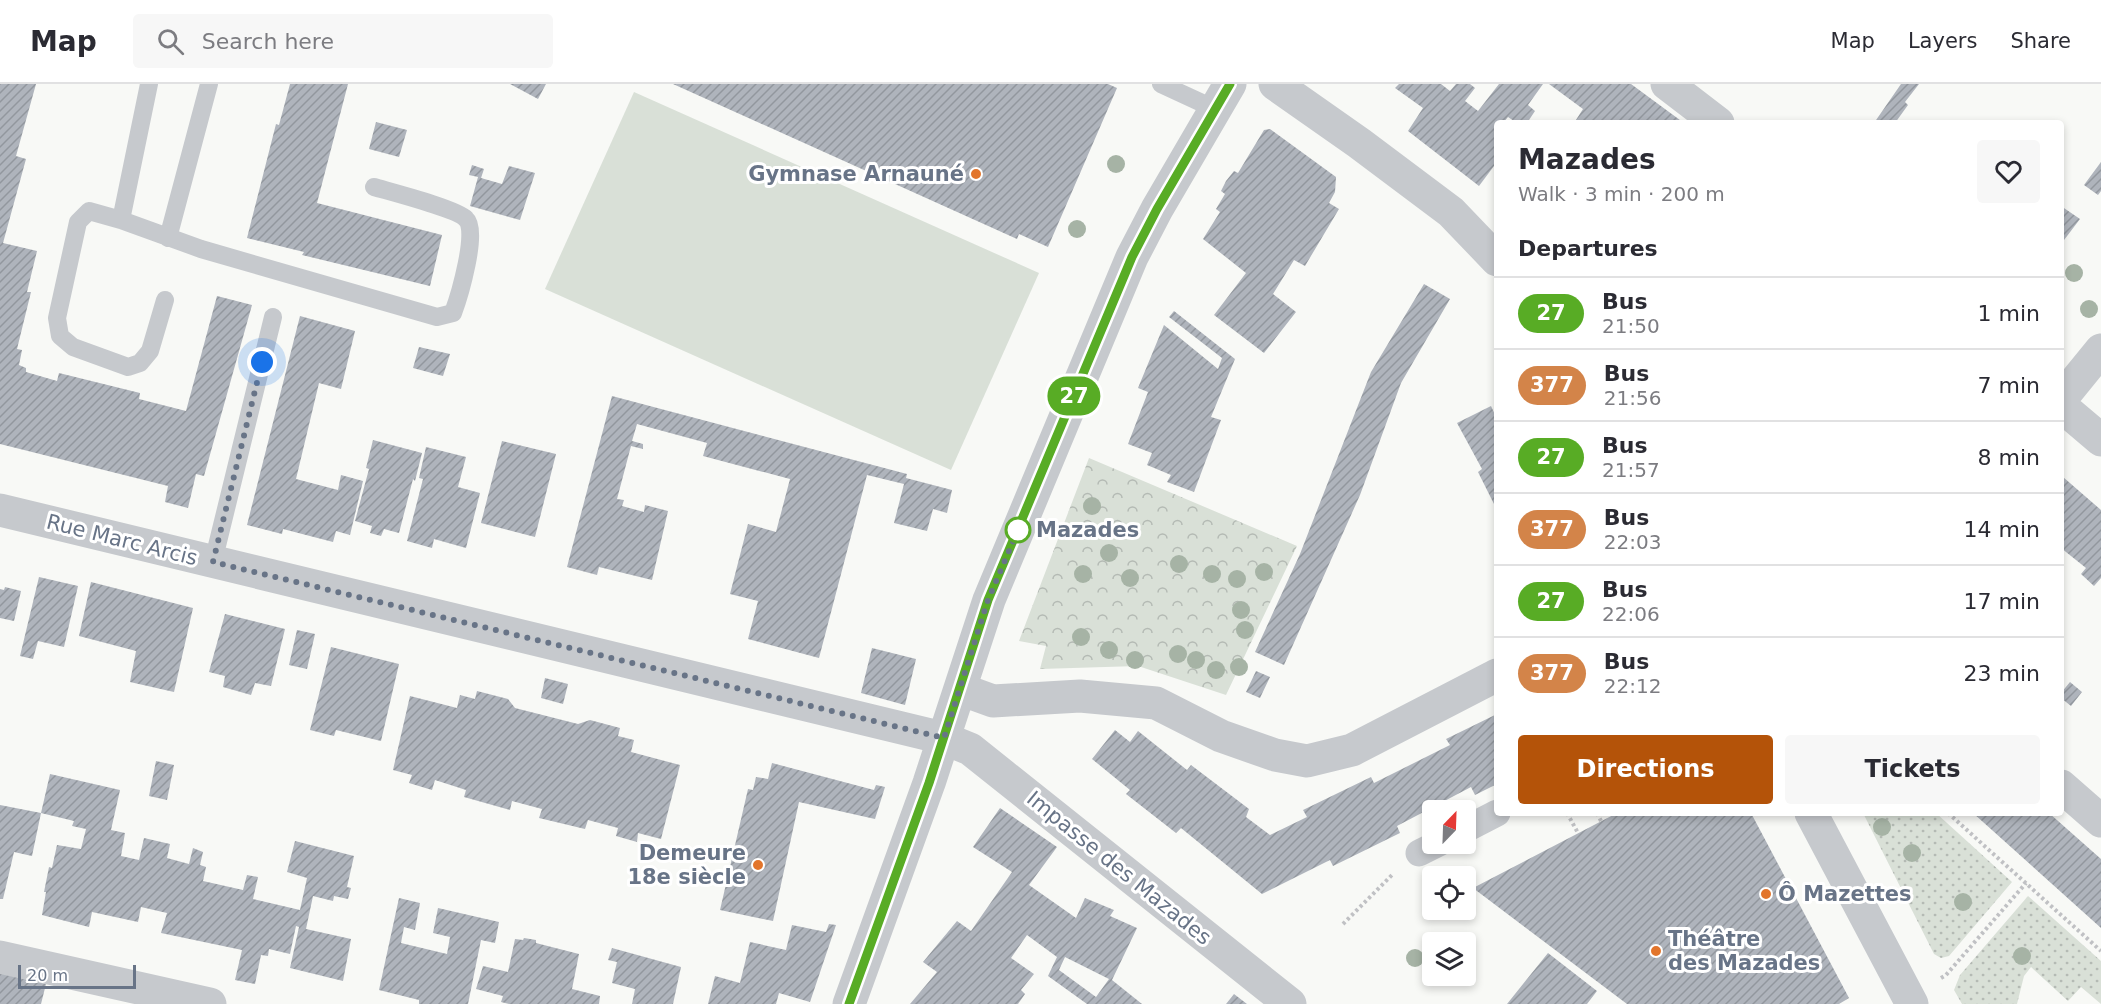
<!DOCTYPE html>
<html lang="en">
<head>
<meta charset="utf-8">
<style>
  :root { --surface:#fff; --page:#f7f7f7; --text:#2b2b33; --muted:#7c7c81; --line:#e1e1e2; --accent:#b45309 }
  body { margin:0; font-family:"DejaVu Sans",sans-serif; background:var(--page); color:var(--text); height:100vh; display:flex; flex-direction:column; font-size:22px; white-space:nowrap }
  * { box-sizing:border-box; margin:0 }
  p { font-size:20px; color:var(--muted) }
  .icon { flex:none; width:33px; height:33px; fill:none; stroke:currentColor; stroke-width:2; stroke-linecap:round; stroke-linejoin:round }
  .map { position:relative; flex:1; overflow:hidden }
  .details { position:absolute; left:1494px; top:36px; width:570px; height:696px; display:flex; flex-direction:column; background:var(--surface); border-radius:6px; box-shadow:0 3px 9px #0003 }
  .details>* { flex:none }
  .badge { padding:0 12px; border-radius:20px; font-size:21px; line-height:39px }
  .needle { width:39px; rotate:23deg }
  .controls { position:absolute; left:1422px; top:716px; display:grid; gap:12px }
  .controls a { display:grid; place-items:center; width:54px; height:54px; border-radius:6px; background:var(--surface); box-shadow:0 3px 9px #0003; font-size:30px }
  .scale { position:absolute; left:18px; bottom:15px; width:118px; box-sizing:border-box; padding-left:6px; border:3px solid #687487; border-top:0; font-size:16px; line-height:21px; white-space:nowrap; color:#687487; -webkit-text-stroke:4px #fff; paint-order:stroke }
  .you { position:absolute; width:30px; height:30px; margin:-15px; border:4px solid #fff; border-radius:50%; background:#1a73e8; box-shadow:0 0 0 9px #1a73e833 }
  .map>.badge { position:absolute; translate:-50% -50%; box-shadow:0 0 0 3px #fff }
  h2 { padding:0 24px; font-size:22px; line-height:54px }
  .round { display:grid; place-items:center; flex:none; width:63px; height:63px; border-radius:6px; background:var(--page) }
  .head { display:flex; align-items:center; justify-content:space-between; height:102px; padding:0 24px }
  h1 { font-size:28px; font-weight:800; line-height:45px }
  .cta { display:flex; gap:12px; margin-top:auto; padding:12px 24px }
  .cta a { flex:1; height:69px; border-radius:6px; background:var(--accent); color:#fff; font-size:24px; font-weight:800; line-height:69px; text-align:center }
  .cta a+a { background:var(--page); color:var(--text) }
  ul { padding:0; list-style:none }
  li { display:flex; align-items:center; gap:18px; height:72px; padding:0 24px; border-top:2px solid var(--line) }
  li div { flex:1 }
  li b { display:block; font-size:22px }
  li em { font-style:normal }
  li .badge { min-width:66px; font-weight:700; text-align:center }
  header { display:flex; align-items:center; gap:36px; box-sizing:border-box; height:84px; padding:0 30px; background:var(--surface); border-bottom:2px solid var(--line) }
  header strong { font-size:28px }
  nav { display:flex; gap:33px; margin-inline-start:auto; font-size:21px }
  .search { width:420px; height:54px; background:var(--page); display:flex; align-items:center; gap:15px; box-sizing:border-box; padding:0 21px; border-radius:6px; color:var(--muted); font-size:22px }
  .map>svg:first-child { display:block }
</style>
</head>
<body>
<header>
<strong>Map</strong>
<div class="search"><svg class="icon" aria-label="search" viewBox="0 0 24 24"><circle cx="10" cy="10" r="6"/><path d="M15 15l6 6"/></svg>Search here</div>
<nav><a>Map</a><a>Layers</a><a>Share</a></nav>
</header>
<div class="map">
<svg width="2101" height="920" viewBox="0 0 2101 920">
  <defs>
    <pattern id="grass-dots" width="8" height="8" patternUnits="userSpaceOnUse" patternTransform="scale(1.5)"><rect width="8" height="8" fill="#d9e0d7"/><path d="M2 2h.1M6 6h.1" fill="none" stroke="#b4bab4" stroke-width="1.8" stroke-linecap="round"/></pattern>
    <pattern id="park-crowns" width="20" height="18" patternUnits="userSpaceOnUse" patternTransform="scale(1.5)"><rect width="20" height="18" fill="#d9e0d7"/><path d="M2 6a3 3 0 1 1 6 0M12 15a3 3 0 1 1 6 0" fill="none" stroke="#b4bab4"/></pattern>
    <pattern id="building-hatch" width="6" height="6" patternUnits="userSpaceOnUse" patternTransform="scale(1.5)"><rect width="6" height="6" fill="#afb4bc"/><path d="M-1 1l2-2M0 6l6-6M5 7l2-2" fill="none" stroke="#92979e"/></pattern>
  </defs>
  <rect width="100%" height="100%" fill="#f8f9f6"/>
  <!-- grass -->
  <path fill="url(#grass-dots)" d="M1863 729H1936L2012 798 1949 872 1941 874 1934 870Z
    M2028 812 2101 877V920L2081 903 2068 917 2031 883 2024 892 2017 920H1962L1954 906 1960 891Z"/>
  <!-- park -->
  <path fill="url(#park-crowns)" d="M1089 374 1297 462 1226 611 1138 582 1040 585 1046 562 1019 557Z"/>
  <!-- pitch -->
  <path fill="#d9e0d7" d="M634 8 1039 189 951 386 545 205Z"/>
  <!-- building -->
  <path fill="url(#building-hatch)" fill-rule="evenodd" d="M0 0H36L16 72 26 75 3 159 37 167 27 208H31L17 265 22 266 19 281 26 284V288L57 297 59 289 140 309 139 315 186 327 217 212 252 221 204 392 196 390 188 424 165 418 168 402 0 360Z
    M290 0H348L317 119 442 151 430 202 302 171 304 168 247 154 276 40 279 41Z
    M510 0H546L538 15Z
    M673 0H1108L1117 4 1048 163 1019 150 1017 155Z
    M1399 0H1441L1450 7 1456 0H1470L1475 4 1465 17 1478 27 1499 0H1543L1528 21 1535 27 1527 39H1517L1508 33 1503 39H1497V78L1479 102 1408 47 1423 24 1395 4Z
    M1549 0H1631L1684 39H1574L1583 25Z
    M1901 0H1919L1905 18 1908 21 1895 39H1874Z
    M376 38 407 46 399 73 369 65Z
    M1270 45 1336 93 1335 108 1329 119 1339 125 1305 182 1294 176 1273 210 1296 228 1264 269 1214 231 1246 189 1203 155 1220 128 1216 125 1225 110 1221 107 1226 97 1234 87 1238 89 1264 46Z
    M2101 78V107L2098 111 2084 101Z
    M472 81 484 85 481 94 502 100 509 82 535 89 520 136 470 122 478 93 469 91Z
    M2061 122 2080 135 2061 160Z
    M1424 200 1450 215 1401 299 1360 411 1284 581 1255 568 1300 470 1371 288Z
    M1174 227 1235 275 1211 333 1221 336 1194 408 1167 398 1171 391 1147 381 1152 369 1128 360 1148 308 1138 304 1164 241 1218 285 1222 274 1169 233Z
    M300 232 355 247 341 305 319 299 296 395 338 406 341 391 363 397 350 451 336 447 333 458 283 445 282 450 247 441Z
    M419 263 450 270 443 292 413 284Z
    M612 312 907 390 906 394 952 406 947 429 933 425 927 447 894 439 904 400 867 391 819 574 748 555 758 517 730 510 748 440 776 448 790 395 703 372 707 359 637 340 632 357 643 360V365L631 362 617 415 624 416 622 422 644 428 645 421 668 427 652 496 599 483 597 491 567 483Z
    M1491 322 1497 335V426L1478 388 1482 385 1457 339Z
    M373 356 422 369 415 397 413 395 399 449 384 445 381 452 370 449 372 442 355 437 369 385 366 384Z
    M502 357 556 370 535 453 481 439Z
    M426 363 466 373 458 403 480 409 466 464 434 455 432 464 407 457 423 395 419 394Z
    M2063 393 2101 426V494L2094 502 2081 490 2086 484 2061 464V396Z
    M39 493 78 502 64 563 38 557 33 575 20 572Z
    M91 498 193 524 174 608 130 598 136 567 79 552Z
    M5 503 21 507 14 537 0 534V505L4 506Z
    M225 530 285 545 271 602 255 599 251 611 223 603 225 592 209 588Z
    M297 546 315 550 307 585 289 581Z
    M331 563 399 580 381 657 336 646 334 652 310 646Z
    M872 564 916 575 905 621 861 609Z
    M1256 587 1270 593 1260 614 1246 608Z
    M545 594 568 600 563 620 541 614Z
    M2070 598 2082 608 2071 622 2061 614V609Z
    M477 607 508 615 515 624 578 640 590 636 620 644 618 652 634 656 631 668 680 681 661 755 638 749 637 758 616 752 618 744 588 736 585 745 539 734 542 725 512 717 510 726 464 713 466 706 435 696 432 706 409 699 412 691 393 686 410 612 457 624 460 611 475 615Z
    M1497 630V700L1475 711 1471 703 1397 742 1400 749 1333 782 1330 776 1262 810 1181 744 1176 749 1126 710 1130 706 1092 675 1115 646 1130 658 1138 647 1187 686 1191 681 1249 725 1246 733 1270 751 1307 733 1303 726 1371 693 1374 699 1450 661 1446 655Z
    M156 677 174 681 167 716 149 712Z
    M772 679 874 706 876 701 885 703 875 735 799 718 773 837 720 826 748 705 753 706 756 693 768 695Z
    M50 690 120 706 111 746 125 749 121 772 139 776 144 754 170 760 167 774 189 780 193 764 203 768 200 781 206 783 203 797 243 806 247 791 258 793 253 815 300 826 307 794 287 788 295 757 354 772 347 803 351 804 348 815 334 812 333 817 313 812 306 845 351 855 343 897 290 884 299 843 296 842 290 870 269 865 268 872 261 871 255 900 235 896 242 866 161 849 167 829 141 823 138 838 92 828 89 843 42 831 46 808H44L49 783 52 784 57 761 81 765 86 745 72 742 74 737 41 729Z
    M0 721 41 729 32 772 14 768 3 815H0Z
    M1000 724 1057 763 1029 801 1076 834 1085 814 1114 826 1110 832 1137 844 1112 896 1142 920H1087L1048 892 1057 873 1027 851 1011 874 1034 890 1021 906 1025 910 1018 920H910L937 888 923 878 957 837 971 847 1012 788 973 763ZM1065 873 1109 895 1096 913 1059 886Z
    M1617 729H1751L1849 914 1839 920H1627L1473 804Z
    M1973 729H2049L2101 775V844Z
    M399 814 420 819 415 846 404 843 401 859 447 870 450 853 433 849 438 824 499 838 495 859 481 856 468 920H419V916L379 906Z
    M829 840 836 841 810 918 779 909 776 920H708L715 892 740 899 750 858 786 866 792 841 826 848Z
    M524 854 536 856V859L579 870 572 905 600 912 599 920H509L501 918 503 912 476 905 483 882 508 888 515 855 523 856Z
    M612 864 681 883 673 920H632L635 905 612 899 617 878 608 876Z
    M1548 869 1597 907 1587 920H1507Z
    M0 889 46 900 41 920H0Z
    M1234 910 1247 920H1226Z"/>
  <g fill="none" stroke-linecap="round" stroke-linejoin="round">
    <!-- path -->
    <path stroke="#c0c1c4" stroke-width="4" stroke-dasharray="3 3" stroke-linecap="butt" d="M1567 729 1578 749
      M1597 729 1601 737
      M1948 729 2101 867
      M1343 840 1393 790
      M1941 894 1946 891 2026 799"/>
    <!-- service -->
    <path stroke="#c6c9cd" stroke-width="18" d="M149 0 121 136 201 165 437 233 453 229C459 213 479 146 466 135 457 125 391 108 374 103
      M1161 0 1215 25
      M121 136 89 127 78 138 57 234 60 252 73 263 128 283 140 279 150 267 165 216
      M168 154 209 0
      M213 478 273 233"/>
    <!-- pedestrian -->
    <path stroke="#c6c9cd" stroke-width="27" d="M1466 745 1497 729
      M1419 769 1439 759"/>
    <!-- minor -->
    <path stroke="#c6c9cd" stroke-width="33" d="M1275 0 1359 59 1451 128 1497 176
      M1667 0 1718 39
      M2061 315 2101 266
      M2061 322 2101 356
      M0 426 943 654 970 665 1290 920
      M960 605 993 617 1080 612 1156 619 1221 652 1275 671 1307 677 1352 666 1497 591
      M2061 702 2101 737
      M1811 729 1912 920
      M0 873 210 920
      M849 920 929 699 989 516 1132 173 1157 125 1230 0"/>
  </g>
  <!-- trees -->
  <g fill="#a6b3a5">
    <circle cx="1116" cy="80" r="9"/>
    <circle cx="1077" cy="145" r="9"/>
    <circle cx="2074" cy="189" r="9"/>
    <circle cx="2089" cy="225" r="9"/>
    <circle cx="1092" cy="422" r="9"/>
    <circle cx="1109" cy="469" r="9"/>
    <circle cx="1179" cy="480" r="9"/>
    <circle cx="1264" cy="488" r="9"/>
    <circle cx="1083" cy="490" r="9"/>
    <circle cx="1212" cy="490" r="9"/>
    <circle cx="1130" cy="494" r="9"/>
    <circle cx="1237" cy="495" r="9"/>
    <circle cx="1241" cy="526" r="9"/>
    <circle cx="1245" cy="546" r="9"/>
    <circle cx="1081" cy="553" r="9"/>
    <circle cx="1109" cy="566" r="9"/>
    <circle cx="1178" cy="570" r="9"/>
    <circle cx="1135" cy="576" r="9"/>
    <circle cx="1196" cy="576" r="9"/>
    <circle cx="1239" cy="583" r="9"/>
    <circle cx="1216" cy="586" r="9"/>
    <circle cx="1882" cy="743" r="9"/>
    <circle cx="1912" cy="769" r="9"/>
    <circle cx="1963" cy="818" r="9"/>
    <circle cx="2022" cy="872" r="9"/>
    <circle cx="1415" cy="874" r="9"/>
  </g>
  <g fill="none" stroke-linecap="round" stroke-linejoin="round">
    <!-- line casing -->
    <g stroke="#fff" stroke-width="14">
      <path id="line" d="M849 920 929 699 988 516 1132 173 1157 125 1230 0"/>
    </g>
    <!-- line -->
    <use href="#line" stroke="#58ac25" stroke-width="9"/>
    <!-- walk -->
    <path stroke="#687487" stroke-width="6" stroke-dasharray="0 10.8" d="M262 278 213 478 944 654 988 516 1018 446"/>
  </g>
  <!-- markers -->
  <g fill="#e2752c" stroke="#fff" stroke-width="2">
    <circle cx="976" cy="90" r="6"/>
    <circle cx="758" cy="781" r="6"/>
    <circle cx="1766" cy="810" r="6"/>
    <circle cx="1656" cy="867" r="6"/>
  </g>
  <circle fill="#fff" stroke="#58ac25" stroke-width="3" cx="1018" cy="446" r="12"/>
  <g text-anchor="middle" stroke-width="6" stroke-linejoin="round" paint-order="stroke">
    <!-- poi labels -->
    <g font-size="21" font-weight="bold" fill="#687487" stroke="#fff" text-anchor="end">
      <text x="964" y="97">Gymnase Arnauné</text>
      <text x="746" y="776">Demeure<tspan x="746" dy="24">18e siècle</tspan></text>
      <text x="1778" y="817" text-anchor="start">Ô Mazettes</text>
      <text x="1668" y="862" text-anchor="start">Théâtre<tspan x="1668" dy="24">des Mazades</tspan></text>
    </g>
    <!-- stop labels -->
    <g font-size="21" font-weight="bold" fill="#687487" stroke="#fff" text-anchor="start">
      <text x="1036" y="453">Mazades</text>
    </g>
    <!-- street labels -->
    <g font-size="21" fill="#687487" stroke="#fff">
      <text transform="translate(122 456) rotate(14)" y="7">Rue Marc Arcis</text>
      <text transform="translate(1119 784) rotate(39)" y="7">Impasse des Mazades</text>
    </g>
  </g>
</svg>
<div class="controls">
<a><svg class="needle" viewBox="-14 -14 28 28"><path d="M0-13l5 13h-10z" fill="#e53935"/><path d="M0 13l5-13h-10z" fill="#7c7c81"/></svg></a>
<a><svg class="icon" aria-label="locate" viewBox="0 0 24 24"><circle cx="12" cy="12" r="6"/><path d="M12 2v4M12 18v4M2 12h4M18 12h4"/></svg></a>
<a><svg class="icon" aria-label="layers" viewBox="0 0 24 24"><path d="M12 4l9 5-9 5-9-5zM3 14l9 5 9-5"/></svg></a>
</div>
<div class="scale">20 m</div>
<div class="you" style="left:262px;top:278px"></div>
<b class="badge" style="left:1074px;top:312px;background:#58ac25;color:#fff">27</b>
<section class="details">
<div class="head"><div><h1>Mazades</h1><p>Walk · 3 min · 200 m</p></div><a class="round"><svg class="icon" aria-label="heart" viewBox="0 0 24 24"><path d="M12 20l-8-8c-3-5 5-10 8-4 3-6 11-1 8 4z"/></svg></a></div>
<h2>Departures</h2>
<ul>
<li><span class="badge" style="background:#58ac25;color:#fff">27</span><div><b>Bus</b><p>21:50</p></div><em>1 min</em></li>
<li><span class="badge" style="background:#d38449;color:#fff">377</span><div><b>Bus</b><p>21:56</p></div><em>7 min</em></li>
<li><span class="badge" style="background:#58ac25;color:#fff">27</span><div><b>Bus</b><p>21:57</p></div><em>8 min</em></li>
<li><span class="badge" style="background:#d38449;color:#fff">377</span><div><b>Bus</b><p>22:03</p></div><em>14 min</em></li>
<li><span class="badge" style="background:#58ac25;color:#fff">27</span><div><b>Bus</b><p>22:06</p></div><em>17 min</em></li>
<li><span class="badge" style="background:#d38449;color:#fff">377</span><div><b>Bus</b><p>22:12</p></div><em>23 min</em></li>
</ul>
<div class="cta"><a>Directions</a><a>Tickets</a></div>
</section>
</div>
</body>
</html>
